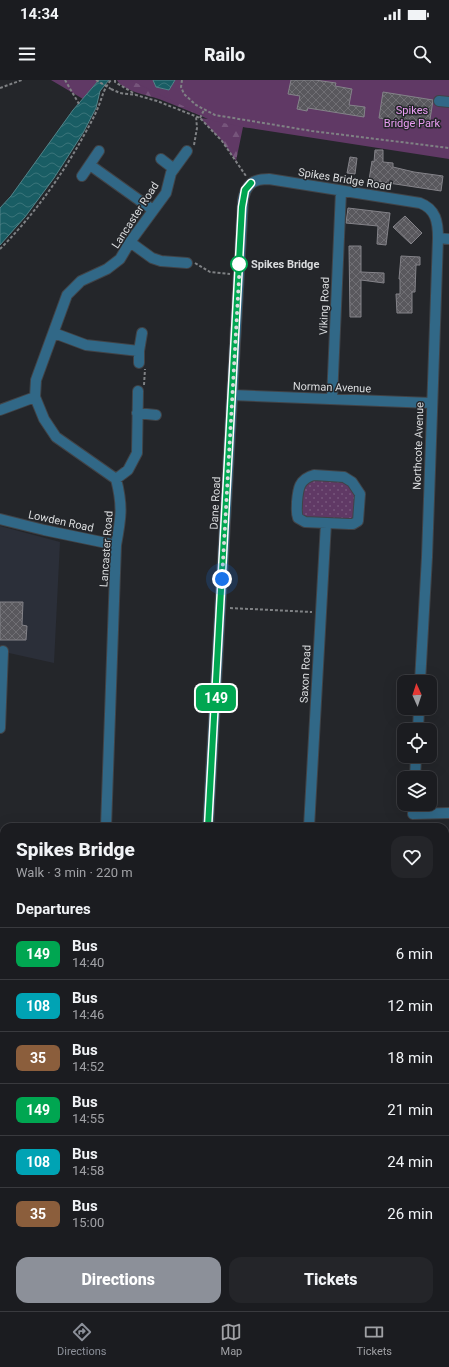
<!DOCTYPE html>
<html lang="en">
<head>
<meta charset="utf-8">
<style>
  :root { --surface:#1b1c20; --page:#242529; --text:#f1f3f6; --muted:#a0a1a5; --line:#393a3e; --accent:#8c9099 }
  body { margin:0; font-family:Roboto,sans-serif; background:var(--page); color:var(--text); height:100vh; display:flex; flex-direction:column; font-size:15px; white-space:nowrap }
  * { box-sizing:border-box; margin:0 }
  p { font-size:13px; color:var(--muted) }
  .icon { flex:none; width:22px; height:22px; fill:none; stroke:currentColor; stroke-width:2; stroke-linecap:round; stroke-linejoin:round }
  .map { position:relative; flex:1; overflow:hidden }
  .sheet { position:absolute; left:0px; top:743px; width:449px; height:488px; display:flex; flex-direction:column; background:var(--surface); border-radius:12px 12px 0 0; box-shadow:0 4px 16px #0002,0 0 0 1px var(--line) }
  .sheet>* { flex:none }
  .badge { padding:0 8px; border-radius:6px; font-size:14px; line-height:26px }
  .needle { width:26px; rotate:357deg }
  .buttons { position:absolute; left:397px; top:595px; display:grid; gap:8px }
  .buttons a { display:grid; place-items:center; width:40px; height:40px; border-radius:8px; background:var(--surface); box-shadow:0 4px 16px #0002,0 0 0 1px var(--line); font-size:20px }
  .you { position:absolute; width:20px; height:20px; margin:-10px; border:3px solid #fff; border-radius:50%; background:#1a73e8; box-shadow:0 0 0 6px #1a73e833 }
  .map>.badge { position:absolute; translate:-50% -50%; box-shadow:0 0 0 2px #fff }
  h2 { padding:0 16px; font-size:15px; line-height:36px }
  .round { display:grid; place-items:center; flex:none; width:42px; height:42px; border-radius:12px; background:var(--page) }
  .headline { display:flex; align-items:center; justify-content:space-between; height:68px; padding:0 16px }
  h1 { font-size:19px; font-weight:800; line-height:30px }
  .primary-button { display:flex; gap:8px; margin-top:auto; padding:8px 16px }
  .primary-button a { flex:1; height:46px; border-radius:12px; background:var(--accent); color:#fff; font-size:16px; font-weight:800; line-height:46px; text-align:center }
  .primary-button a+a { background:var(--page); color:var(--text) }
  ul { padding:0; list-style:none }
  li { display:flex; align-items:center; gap:12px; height:52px; padding:0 16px; border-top:1px solid var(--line) }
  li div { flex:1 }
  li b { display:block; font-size:15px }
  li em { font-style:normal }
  li .badge { min-width:44px; font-weight:700; text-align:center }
  .status { display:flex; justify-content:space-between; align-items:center; height:28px; padding:0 20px; background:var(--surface); direction:ltr }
  .status svg { height:11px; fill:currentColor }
  header { display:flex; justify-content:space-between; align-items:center; height:52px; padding:0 16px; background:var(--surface); font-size:18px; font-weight:800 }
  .dock { display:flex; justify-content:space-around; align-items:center; height:56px; border-top:1px solid var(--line); background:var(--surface); font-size:11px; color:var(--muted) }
  .dock a { display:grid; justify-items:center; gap:2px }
  .dock .on { color:var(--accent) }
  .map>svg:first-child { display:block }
</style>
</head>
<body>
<div class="status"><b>14:34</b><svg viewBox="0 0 49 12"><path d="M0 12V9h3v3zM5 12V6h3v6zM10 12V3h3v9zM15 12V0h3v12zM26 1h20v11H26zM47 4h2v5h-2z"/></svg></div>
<header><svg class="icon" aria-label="menu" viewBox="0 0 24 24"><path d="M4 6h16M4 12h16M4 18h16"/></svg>Railo<svg class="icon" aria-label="search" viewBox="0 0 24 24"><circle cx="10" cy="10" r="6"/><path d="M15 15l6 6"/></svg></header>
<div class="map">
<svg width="449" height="1231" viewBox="0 0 449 1231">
  <defs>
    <pattern id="grass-dots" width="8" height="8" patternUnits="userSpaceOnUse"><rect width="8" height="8" fill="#603965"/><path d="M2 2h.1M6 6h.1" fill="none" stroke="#76557b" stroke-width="1.8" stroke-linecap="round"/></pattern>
    <pattern id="forest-firs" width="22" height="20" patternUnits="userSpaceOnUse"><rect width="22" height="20" fill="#603965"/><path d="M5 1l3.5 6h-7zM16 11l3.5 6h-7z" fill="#76557b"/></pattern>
    <pattern id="water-waves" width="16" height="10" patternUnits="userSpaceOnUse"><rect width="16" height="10" fill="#195d64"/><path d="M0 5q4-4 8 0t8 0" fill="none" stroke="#3a747a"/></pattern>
    <pattern id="building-cross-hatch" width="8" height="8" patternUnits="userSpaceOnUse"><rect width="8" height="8" fill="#59585d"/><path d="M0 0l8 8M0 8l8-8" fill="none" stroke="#706f74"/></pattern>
  </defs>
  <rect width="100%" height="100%" fill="#24262a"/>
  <!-- built -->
  <path fill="#2b2f39" d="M0 446 60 462 54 583 0 571Z
    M4 777V915H0V808Z
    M445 898 449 899V1016L445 1015Z"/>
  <!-- grass -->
  <path fill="url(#grass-dots)" d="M311 398 343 400 357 411 355 439H307L299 434 300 410Z"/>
  <!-- forest -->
  <path fill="url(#forest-firs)" d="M117 0H153L156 7 168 10 175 0 297 52 243 47 236 81 222 61 200 38 208 39C192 32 175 25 159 19 148 15 122 11 117 0Z"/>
  <!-- green -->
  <path fill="#603965" d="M51 0H99L83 19Z
    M130 0H153L156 7 168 10 175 0H449V79L243 47 214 41Z"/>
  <!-- water -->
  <path fill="url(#water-waves)" stroke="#538389" d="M99 0H109L100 11 96 28 83 53 54 98 25 137 0 165V128L11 116 73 30Z
    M153 0H175L169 10 156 7Z"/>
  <!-- building -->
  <path fill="url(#building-cross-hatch)" stroke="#848389" d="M291 0H315L336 3 335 6 352 9 349 25 365 27 364 37 308 28 307 31 297 29 300 16 288 14Z
    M383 12 433 20 429 46 379 38Z
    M375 70H383V82L393 83V87L414 92 443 96 441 111 369 100 372 81 374 82Z
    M350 77 357 78 355 94 347 93Z
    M348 128 390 133 386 165 377 164 378 146 346 143Z
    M405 136 422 153 411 164 393 147Z
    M349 166H361V192L384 193V203L361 200V237H350Z
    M401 176 420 177V185H416L415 212H412V233H397L396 214H400V199H399Z
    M0 522H23L22 545 27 546 26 560H0Z"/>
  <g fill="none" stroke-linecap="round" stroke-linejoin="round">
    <!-- minor casing -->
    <g stroke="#414347" stroke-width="12">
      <path id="minor" d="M439 21 449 22
        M161 79 174 89
        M90 85 153 130
        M82 96 99 71
        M438 158 449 159
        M130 162 152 178 161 181 187 183
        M54 253 86 265 139 271 142 253
        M139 271V283
        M232 315 431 323
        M332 319 341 111
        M0 330 35 317
        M137 333 156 335
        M314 395 344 397 352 402 360 414 358 441 353 444H349L305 442 298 438C296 433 297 428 297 422 298 409 299 399 314 395Z
        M116 399 128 390 137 373 138 311
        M0 439 44 450 116 465
        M0 648 3 571
        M418 650 419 628
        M415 698 416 676
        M414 724 413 734 449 733
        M106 747 116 465C121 438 123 426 116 399L56 357 44 339 35 317 36 300 67 215 81 201 107 189 120 179 130 162 166 113 171 93 187 71
        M208 747 243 120C246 104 253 99 269 99L420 123C436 129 438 142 438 158L427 477 420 602
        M309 747 326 443
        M0 774H4
        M445 831 449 830
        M445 900H449
        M445 1123H449
        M26 1231 27 1227
        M131 1231 132 1227
        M245 1231V1227
        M351 1231V1227"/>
    </g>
    <!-- major casing -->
    <g stroke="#414347" stroke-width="12">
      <path id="major" d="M0 839 4 840
        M445 957 449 958"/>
    </g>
    <!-- path -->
    <path stroke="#7f8184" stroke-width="2" stroke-dasharray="3 2" stroke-linecap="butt" d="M65 0 79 24
      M115 0V2L135 14
      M182 0 181 7 184 14 196 25 215 35 312 51 449 68
      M0 8 22 0
      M111 9 120 13 136 15 157 21 200 38 222 61 246 96
      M200 38 204 30
      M194 65 197 48 196 36
      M0 169C32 137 61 97 83 57 88 48 93 39 97 30 102 19 103 9 111 0
      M195 183 210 192 230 194
      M144 305 145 289
      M230 528 312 532
      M0 1167H4
      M448 1170H449"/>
    <!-- minor -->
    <use href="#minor" stroke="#316887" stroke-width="10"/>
    <!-- major -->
    <use href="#major" stroke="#15a9e9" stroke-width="10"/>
    <!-- path-bridge -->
    <path stroke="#7f8184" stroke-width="2" stroke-dasharray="3 2" stroke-linecap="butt" d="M96 0 111 9"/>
  </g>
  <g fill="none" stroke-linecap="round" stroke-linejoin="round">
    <!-- line casing -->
    <g stroke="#fff" stroke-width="9">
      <path id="line" d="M208 747 242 127 245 110 251 103"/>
    </g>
    <!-- line -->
    <use href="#line" stroke="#00a651" stroke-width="6"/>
    <!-- walk -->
    <path stroke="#dadcde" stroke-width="4" stroke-dasharray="0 7.2" d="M222 499 240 181 239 184"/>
  </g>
  <!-- markers -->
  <circle fill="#fff" stroke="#00a651" stroke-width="2" cx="239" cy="184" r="8"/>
  <g text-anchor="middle" stroke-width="3" stroke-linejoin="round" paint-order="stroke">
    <!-- park labels -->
    <g font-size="11" fill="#e99ef2" stroke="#24262a">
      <text x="412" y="34">Spikes<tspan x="412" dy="13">Bridge Park</tspan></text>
    </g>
    <!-- street labels -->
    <g font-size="11" fill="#dadcde" stroke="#24262a">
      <text transform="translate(345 99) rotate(9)" y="4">Spikes Bridge Road</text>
      <text transform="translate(135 135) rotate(-57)" y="4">Lancaster Road</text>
      <text transform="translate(324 226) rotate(-88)" y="4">Viking Road</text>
      <text transform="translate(332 307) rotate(2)" y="4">Norman Avenue</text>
      <text transform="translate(418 366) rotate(-88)" y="4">Northcote Avenue</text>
      <text transform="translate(215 423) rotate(-87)" y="4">Dane Road</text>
      <text transform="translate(61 441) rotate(12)" y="4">Lowden Road</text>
      <text transform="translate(106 469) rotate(-86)" y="4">Lancaster Road</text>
      <text transform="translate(305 594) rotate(-87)" y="4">Saxon Road</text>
    </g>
    <!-- stop labels -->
    <g font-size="11" font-weight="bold" fill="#dadcde" stroke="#24262a" text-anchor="start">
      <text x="251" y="188">Spikes Bridge</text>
    </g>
  </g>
</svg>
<div class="buttons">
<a><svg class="needle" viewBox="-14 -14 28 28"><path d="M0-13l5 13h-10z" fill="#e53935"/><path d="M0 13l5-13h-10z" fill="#a0a1a5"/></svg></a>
<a><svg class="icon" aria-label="locate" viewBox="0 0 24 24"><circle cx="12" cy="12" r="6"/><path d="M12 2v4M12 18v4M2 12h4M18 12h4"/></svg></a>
<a><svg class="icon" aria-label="layers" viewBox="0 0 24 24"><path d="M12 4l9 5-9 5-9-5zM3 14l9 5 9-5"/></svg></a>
</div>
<div class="you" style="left:222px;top:499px"></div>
<b class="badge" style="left:216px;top:618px;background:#00a651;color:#fff">149</b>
<section class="sheet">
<div class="headline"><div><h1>Spikes Bridge</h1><p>Walk · 3 min · 220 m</p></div><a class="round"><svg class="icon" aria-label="heart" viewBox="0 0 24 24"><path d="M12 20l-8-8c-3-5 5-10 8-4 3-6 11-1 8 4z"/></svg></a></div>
<h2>Departures</h2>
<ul>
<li><span class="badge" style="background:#00a651;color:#fff">149</span><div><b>Bus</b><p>14:40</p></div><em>6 min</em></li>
<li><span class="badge" style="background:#00a3b4;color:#fff">108</span><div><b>Bus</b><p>14:46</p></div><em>12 min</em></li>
<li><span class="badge" style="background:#8b5e3c;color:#fff">35</span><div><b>Bus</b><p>14:52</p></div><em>18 min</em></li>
<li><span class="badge" style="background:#00a651;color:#fff">149</span><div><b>Bus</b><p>14:55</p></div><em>21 min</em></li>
<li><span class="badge" style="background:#00a3b4;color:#fff">108</span><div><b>Bus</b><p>14:58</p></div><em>24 min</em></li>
<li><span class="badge" style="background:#8b5e3c;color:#fff">35</span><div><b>Bus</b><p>15:00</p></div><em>26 min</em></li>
</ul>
<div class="primary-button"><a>Directions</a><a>Tickets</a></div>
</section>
</div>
<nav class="dock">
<a class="on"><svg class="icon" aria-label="directions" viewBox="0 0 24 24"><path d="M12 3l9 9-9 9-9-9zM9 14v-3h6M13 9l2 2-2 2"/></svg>Directions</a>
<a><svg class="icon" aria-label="map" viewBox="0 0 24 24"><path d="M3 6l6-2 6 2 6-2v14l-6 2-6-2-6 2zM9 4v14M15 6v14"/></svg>Map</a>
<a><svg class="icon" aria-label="tickets" viewBox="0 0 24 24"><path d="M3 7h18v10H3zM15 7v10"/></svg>Tickets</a>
</nav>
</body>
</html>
